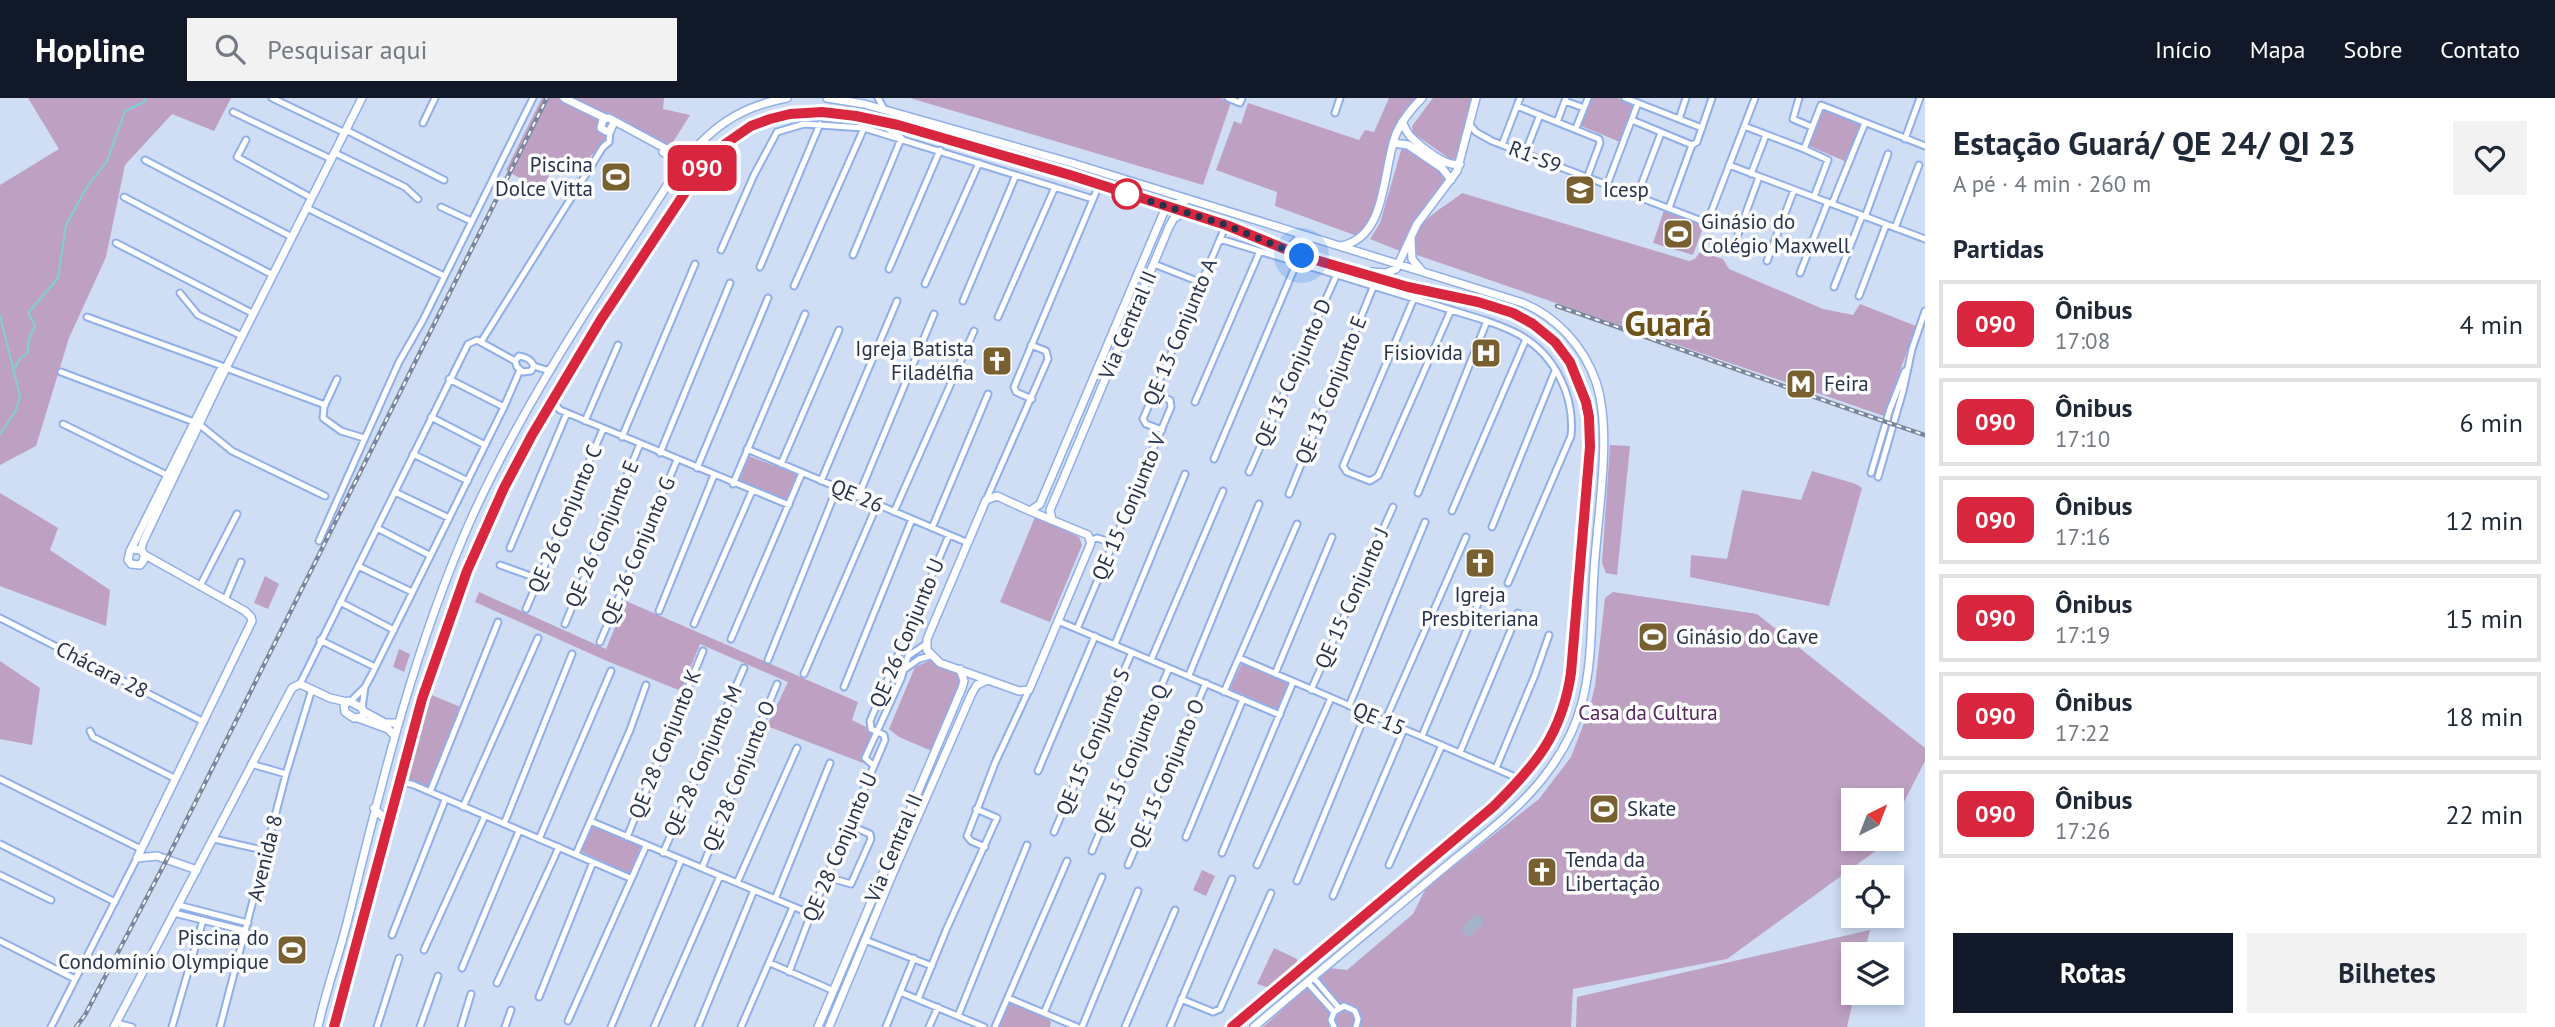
<!DOCTYPE html>
<html lang="pt">
<head>
<meta charset="utf-8">
<style>
  :root { --surface:#fff; --page:#f2f2f3; --text:#1f2937; --muted:#747a83; --line:#e0e1e3; --accent:#111827 }
  body { margin:0; font-family:"PT Sans",sans-serif; background:var(--page); color:var(--text); height:100vh; display:flex; flex-direction:column; font-size:26px; white-space:nowrap }
  * { box-sizing:border-box; margin:0 }
  p { font-size:23px; color:var(--muted) }
  .icon { flex:none; width:38px; height:38px; fill:none; stroke:currentColor; stroke-width:2; stroke-linecap:round; stroke-linejoin:round }
  .map { position:relative; flex:1; overflow:hidden }
  .drawer { display:flex; flex-direction:column; background:var(--surface); width:630px }
  .drawer>* { flex:none }
  .badge { padding:0 14px; border-radius:10px; font-size:24px; line-height:46px }
  .needle { width:46px; rotate:42deg }
  .tools { position:absolute; left:1841px; top:690px; display:grid; gap:14px }
  .tools a { display:grid; place-items:center; width:63px; height:63px; border-radius:0px; background:var(--surface); box-shadow:0 4px 10px #0003; font-size:35px }
  .you { position:absolute; width:35px; height:35px; margin:-18px; border:5px solid #fff; border-radius:50%; background:#1a73e8; box-shadow:0 0 0 10px #1a73e833 }
  .map>.badge { position:absolute; translate:-50% -50%; box-shadow:0 0 0 4px #fff }
  h2 { padding:0 28px; font-size:26px; line-height:63px }
  .round { display:grid; place-items:center; flex:none; width:74px; height:74px; border-radius:0px; background:var(--page) }
  .headline { display:flex; align-items:center; justify-content:space-between; height:119px; padding:0 28px }
  h1 { font-size:33px; font-weight:600; line-height:52px }
  .cta { display:flex; gap:14px; margin-top:auto; padding:14px 28px }
  .cta a { flex:1; height:80px; border-radius:0px; background:var(--accent); color:#fff; font-size:28px; font-weight:600; line-height:80px; text-align:center }
  .cta a+a { background:var(--page); color:var(--text) }
  ul { padding:0; list-style:none }
  li { display:flex; align-items:center; gap:21px; height:88px; margin:0 14px 10px; padding:0 14px; border:4px solid var(--line); border-radius:0px }
  li div { flex:1 }
  li b { display:block; font-size:26px }
  li em { font-style:normal }
  li .badge { min-width:77px; font-weight:700; text-align:center }
  header { display:flex; align-items:center; gap:42px; box-sizing:border-box; height:98px; padding:0 35px; background:var(--accent); color:#fff }
  header strong { font-size:33px }
  nav { display:flex; gap:38px; margin-inline-start:auto; font-size:24px }
  .search { width:490px; height:63px; background:var(--page); display:flex; align-items:center; gap:18px; box-sizing:border-box; padding:0 24px; border-radius:0px; color:var(--muted); font-size:26px }
  main { display:flex; flex:1; min-height:0 }
  .map>svg:first-child { display:block }
</style>
</head>
<body>
<header>
<strong>Hopline</strong>
<div class="search"><svg class="icon" aria-label="search" viewBox="0 0 24 24"><circle cx="10" cy="10" r="6"/><path d="M15 15l6 6"/></svg>Pesquisar aqui</div>
<nav><a>Início</a><a>Mapa</a><a>Sobre</a><a>Contato</a></nav>
</header>
<main>
<div class="map">
<svg width="1925" height="929" viewBox="0 0 1925 929">
  <rect width="100%" height="100%" fill="#cfddf5"/>
  <!-- green -->
  <path fill="#bea1c2" d="M28 0H231L214 33 172 16 125 67 106 159 69 240 36 348 0 367V87L59 51Z
    M542 0H664L663 11 690 17 670 49 621 23 598 59 592 56 579 76 569 70 566 76 555 69 540 92 506 72Z
    M910 0H1221L1231 4 1203 87Z
    M1389 0H1416C1384 29 1386 78 1373 116 1371 124 1362 132 1357 138L1275 108 1277 94 1216 72 1234 23 1241 26 1248 5 1359 42 1365 32 1374 34Z
    M1433 0H1471L1456 61H1450L1413 35 1412 28Z
    M1592 0H1618L1634 6 1620 44 1581 28Z
    M1823 11 1862 26 1847 64 1809 48Z
    M1402 49 1443 75 1445 82C1426 105 1411 125 1400 153L1370 141 1380 125Z
    M1462 95 1689 163 1695 161 1700 154 1723 161 1729 171 1823 211 1853 217 1860 206 1916 228 1884 318 1417 157C1416 152 1414 144 1415 139 1419 121 1448 107 1462 95Z
    M1664 112 1704 127 1693 157 1653 145Z
    M1610 347 1630 348 1617 477 1606 475 1602 465Z
    M749 358 797 376 786 403 739 383Z
    M1812 373 1856 386 1862 390 1829 508 1690 479 1691 457 1727 461 1742 392 1801 402Z
    M0 395 58 430 50 452 110 492 106 528 0 488Z
    M1035 419 1079 439 1082 447 1050 524 1000 504Z
    M265 478 279 486 268 511 254 505Z
    M479 494 606 551 626 503 858 604 852 622 874 633 863 665 767 628 788 584 700 546 681 593 607 563 475 504Z
    M1613 494 1757 516 1925 650V663L1892 727V702H1853V740H1885L1881 749 1727 861 1573 891 1571 929H1263L1329 870 1347 872 1413 816 1426 790 1539 701 1571 659 1589 612 1595 588 1605 500Z
    M399 551 410 556 404 574 393 569Z
    M931 562 960 574 963 578 934 654 899 639 889 631 915 569Z
    M0 563 40 590 32 647 0 641Z
    M1242 565 1289 584 1278 612 1230 591Z
    M429 596 463 610 429 690 405 680Z
    M592 727 641 748 629 776 580 753Z
    M1202 772 1215 778 1206 798 1193 792Z
    M1870 832 1864 856H1853L1855 894 1847 929H1576L1577 899Z
    M1274 850 1297 861V866L1281 878 1276 886 1270 890 1257 886Z
    M1009 904 1049 921 1051 925 1050 929H999Z"/>
  <!-- water -->
  <path fill="#7dd0d7" d="M284 842 304 848 299 862 280 856Z"/>
  <g fill="none" stroke-linecap="round" stroke-linejoin="round">
    <!-- stream -->
    <path stroke="#7dd0d7" stroke-width="2" d="M0 218 20 298 16 312 0 336
      M15 270 20 260 27 256 29 241 35 227 28 215 58 180 66 127 87 89 107 63 125 13 144 4 145 0"/>
    <!-- taxiway -->
    <path stroke="#a4b2ca" stroke-width="12" d="M1468 832 1477 823"/>
    <!-- street casing -->
    <g stroke="#90afe9" stroke-width="9">
      <path id="street" d="M272 0 341 33
        M878 0 884 11
        M1228 0 1240 5 1242 0
        M1625 0 1702 30
        M1799 0 1793 21 1812 29
        M1565 3 1584 10
        M1517 8 1599 41 1600 45 1587 80
        M233 14 327 59
        M1335 15 1340 0
        M1679 21 1686 0
        M1632 22 1692 47
        M1557 24 1566 0
        M423 25 435 0
        M1469 26 1476 34 1492 43 1707 125 1755 0
        M1744 28 1804 51 1821 7 1925 48
        M1576 30 1588 0
        M346 32 444 82
        M777 34 804 26 864 30 1093 101
        M1905 41 1920 0
        M246 42 237 59 308 98
        M1502 47 1520 0
        M1804 51 1828 62 1814 99
        M335 55 405 89 418 101
        M1525 55 1540 17
        M145 62 288 137
        M1729 67 1925 141
        M1751 76 1766 37
        M1607 87 1638 5
        M1637 98 1661 35
        M124 99 269 175
        M1832 106 1865 25
        M441 109 471 123
        M307 110 444 178
        M1669 110 1692 47 1697 44 1712 0
        M1865 119 1888 56
        M1895 130 1919 67
        M1220 141 1487 223C1498 227 1509 231 1518 236 1555 256 1575 298 1571 338L1508 485
        M116 145 250 214
        M1733 150 1759 79
        M721 152 754 77 777 34
        M853 157 901 41
        M1767 163 1794 92
        M1154 166 1202 185
        M760 169 820 26
        M889 171 940 52
        M1800 175 1828 104
        M925 186 979 65
        M794 188 864 30
        M1834 189 1862 118
        M180 195 198 217 242 238
        M1859 198 1886 127
        M1414 200 1343 368 1347 374 1370 383 1378 378 1451 212
        M963 203 1016 77
        M87 219 222 268
        M998 219 1055 89
        M481 244 603 49 609 44 610 33
        M534 268 531 273 523 274 517 269 515 263 519 258C526 259 531 261 534 268L546 272 553 269
        M226 270 325 307
        M61 274 194 324
        M337 281 324 309 323 320 341 333 364 340
        M449 281 504 309
        M1032 301 1016 294 1014 289 1099 87
        M552 303 560 312 789 407
        M1195 304 1260 153
        M431 319 485 347
        M585 323 618 247
        M63 326 169 378
        M200 327 232 353 325 398
        M1162 332 1146 326 1143 321 1226 127
        M622 339 695 166
        M747 351 966 444
        M660 355 730 185
        M413 356 468 383
        M1214 361 1297 164
        M781 366 839 232
        M697 370 768 200
        M1249 374 1337 176
        M1871 375 1890 311 1905 273
        M1878 379 1903 293 1912 251 1925 213
        M821 383 897 203
        M733 386 805 216
        M395 394 449 420
        M1418 395 1487 223
        M1289 396 1374 187
        M858 399 934 216
        M986 402 1048 261 1046 253 1031 247
        M1452 413 1526 241
        M894 414 974 233
        M1492 429 1555 273
        M377 430 429 457
        M932 430 988 296
        M1091 442 1097 440 1113 445
        M319 443 399 264 423 222 533 0
        M510 450 567 315
        M500 467 539 481
        M358 468 412 494
        M200 488 237 416
        M225 502 241 464
        M340 504 394 532
        M526 511 603 331
        M659 513 714 377
        M0 520 204 624
        M1058 523 1280 617
        M565 526 640 346
        M694 526 752 393
        M1077 531 1171 309 1170 302 1154 295
        M731 541 802 375
        M320 542 375 569
        M600 544 677 362
        M1115 546 1185 376
        M1239 560 1520 681
        M768 562 837 390
        M1151 562 1223 393
        M905 571 919 561 930 558
        M804 576 877 407
        M1275 576 1332 439
        M1189 577 1259 406
        M300 586 468 246 477 242 515 263
        M844 589 912 421
        M1311 592 1393 409
        M1224 594 1297 426
        M351 603 365 589 372 576 504 309 520 272
        M1349 608 1425 424
        M362 610 365 589
        M1385 623 1466 439
        M90 633 93 639 176 681
        M1422 638 1482 496
        M1460 654 1518 515
        M251 666 286 676
        M874 668 865 660 901 581 908 558 926 546
        M1496 670 1535 577 1549 537
        M1038 673 1095 538
        M0 681 141 751
        M400 683 414 687 630 780
        M430 694 498 524
        M463 709 538 540
        M590 723 811 816
        M504 726 572 556
        M1054 734 1132 554
        M627 739 703 553
        M1186 739 1243 601
        M214 741 267 753
        M539 741 611 573
        M0 746 115 804
        M985 749 971 743 967 738 995 665 1029 592
        M1092 753 1169 570
        M663 755 744 570
        M1222 755 1293 584
        M576 756 630 632 646 587
        M1128 767 1206 585
        M1257 767 1331 600
        M1389 767 1442 647
        M702 770 777 586
        M0 777 51 802
        M827 779 851 786 871 741 870 736 849 727
        M1297 783 1366 615
        M737 785 797 650
        M1333 798 1404 631
        M775 801 830 665
        M178 807 248 825
        M174 815 246 833
        M392 837 445 702
        M865 842 932 868
        M0 843 75 881
        M424 852 485 718
        M770 865 834 893
        M462 870 519 733
        M789 874 811 816 885 642 884 637 871 631 870 623 949 437
        M1313 879 1339 910
        M1307 884 1334 914
        M497 885 559 749
        M900 894 984 929
        M539 899 593 764
        M1008 900 1077 929
        M918 901 947 830 997 720 976 711
        M1181 901 1213 914 1220 911 1271 795
        M1044 915 1102 779
        M958 918 1027 747
        M568 923 646 748
        M116 925 132 929
        M51 929 137 760
        M172 929 203 822
        M220 929 286 676 312 591
        M377 929 399 860
        M420 929 438 878
        M461 929 471 896
        M505 929 511 912
        M611 929 681 762
        M654 929 720 778
        M698 929 754 792
        M741 929 793 809
        M886 929 914 860
        M929 929 938 909
        M995 929 1067 763
        M1082 929 1138 793
        M1125 929 1175 812
        M1170 929 1232 781
        M1334 929 1331 922 1334 914 1344 908 1355 913 1358 921 1356 929"/>
    </g>
    <!-- secondary casing -->
    <g stroke="#90afe9" stroke-width="10">
      <path id="secondary" d="M564 0 605 20
        M827 0 864 6 1072 65 1523 205C1557 219 1584 249 1596 284 1613 334 1597 419 1594 474 1591 517 1593 563 1582 605 1576 628 1563 653 1549 672 1522 710 1481 739 1445 769 1381 823 1317 875 1254 929
        M614 24 610 33H606L601 30 603 21 609 20 672 54H682L692 50
        M1402 24C1405 29 1407 35 1411 39 1421 49 1446 70 1460 66
        M883 25 901 41
        M1393 45 1408 47 1442 70 1451 82
        M663 54 676 62 679 69
        M1411 140 1412 161 1422 173
        M1341 148C1388 139 1382 72 1396 36 1402 22 1411 11 1422 0
        M1300 157 1293 146 1298 141 1303 140
        M1371 174 1386 175 1396 171 1417 126 1457 73 1476 0
        M1030 413 1088 437 1091 445 1029 592 1019 593 940 565 927 552V541L986 402 997 398 1030 413 1040 406 1166 109 1187 102
        M1052 422 1050 412 1062 384 1169 129 1174 120 1185 115
        M141 452 133 451 130 453 128 462 131 466 140 467C145 462 146 457 141 452L143 444 226 270 362 0
        M130 453 220 273
        M349 603 362 610 364 615 362 619 354 620 345 614 344 607Z
        M363 613 385 625H398
        M358 620 388 631 395 638
        M374 710 383 719 392 717
        M137 760 252 523 251 519 245 513 145 457
        M137 760 157 758 197 772
        M114 929 292 590 300 586 330 600 347 604
        M318 929C326 891 340 855 349 817 382 682 415 547 472 419 528 296 606 183 679 69 710 31 737 9 787 0
        M334 929 422 601 467 473 504 390 532 336 600 223 689 87 725 46 751 28 770 21 790 16 823 14 856 18 898 27 1071 77 1226 127 1302 158 1397 186 1478 204 1513 215 1533 226 1566 257 1581 288 1589 319 1590 349 1571 575C1562 634 1535 668 1493 709L1232 929
        M818 929 962 590 964 583 960 571
        M829 929 893 775 972 595 977 587 987 582"/>
    </g>
    <!-- street -->
    <use href="#street" stroke="#fff" stroke-width="5"/>
    <!-- secondary -->
    <use href="#secondary" stroke="#fff" stroke-width="7"/>
    <!-- rail casing -->
    <g stroke="#79869e" stroke-width="4.5">
      <path id="rail" d="M1557 208C1680 250 1802 296 1925 337
        M76 929 85 917 167 761 547 0"/>
    </g>
    <!-- rail -->
    <use href="#rail" stroke="#fdfdfd" stroke-width="2" stroke-dasharray="5" stroke-linecap="butt"/>
  </g>
  <g fill="none" stroke-linecap="round" stroke-linejoin="round">
    <!-- line casing -->
    <g stroke="#fff" stroke-width="16">
      <path id="line" d="M334 929 422 601 467 473 504 390 532 337 600 223 690 87 725 46 751 28 770 21 790 16 822 14 856 18 898 27 1070 77 1226 127 1302 158 1408 189 1478 204 1513 215 1533 226 1555 244 1570 264 1586 304 1589 319 1590 349 1571 575C1562 636 1536 667 1493 709L1232 929"/>
    </g>
    <!-- line -->
    <use href="#line" stroke="#d7263d" stroke-width="10"/>
    <!-- walk -->
    <path stroke="#27334b" stroke-width="7" stroke-dasharray="0 12.6" d="M1127 96 1226 127 1302 158"/>
  </g>
  <!-- icons -->
  <defs>
    <g id="stadium-square" transform="scale(1.575)"><rect x="-9" y="-9" width="18" height="18" rx="4" fill="#786030" stroke="#fdfdfd"/><path d="M0-5a6.5 5 0 1 0 0 10a6.5 5 0 1 0 0-10ZM-3.5-1.8h7v3.6h-7Z" fill="#fff"/></g>
    <g id="university-square" transform="scale(1.575)"><rect x="-9" y="-9" width="18" height="18" rx="4" fill="#786030" stroke="#fdfdfd"/><path d="M0-5L7-2L0 1L-7-2ZM-4 1L0 2.5L4 1V4Q0 6-4 4Z" fill="#fff"/></g>
    <g id="hospital-square" transform="scale(1.575)"><rect x="-9" y="-9" width="18" height="18" rx="4" fill="#786030" stroke="#fdfdfd"/><path d="M-5-5h3v3.5h4V-5h3V5h-3V1.5h-4V5h-3Z" fill="#fff"/></g>
    <g id="church-square" transform="scale(1.575)"><rect x="-9" y="-9" width="18" height="18" rx="4" fill="#786030" stroke="#fdfdfd"/><path d="M-1.2-6h2.4v3.5h3.3v2.4h-3.3V6h-2.4V-.1h-3.3v-2.4h3.3Z" fill="#fff"/></g>
    <g id="metro-square" transform="scale(1.575)"><rect x="-9" y="-9" width="18" height="18" rx="4" fill="#786030" stroke="#fdfdfd"/><path d="M-5.5 5V-5H-3L0 0L3-5H5.5V5H3V-.5L0 4L-3-.5V5Z" fill="#fff"/></g>
  </defs>
  <g fill-rule="evenodd">
    <use href="#stadium-square" x="616" y="79"/>
    <use href="#university-square" x="1580" y="92"/>
    <use href="#stadium-square" x="1678" y="136"/>
    <use href="#hospital-square" x="1486" y="255"/>
    <use href="#church-square" x="997" y="263"/>
    <use href="#metro-square" x="1801" y="286"/>
    <use href="#church-square" x="1480" y="465"/>
    <use href="#stadium-square" x="1653" y="539"/>
    <use href="#stadium-square" x="1604" y="711"/>
    <use href="#church-square" x="1542" y="774"/>
    <use href="#stadium-square" x="292" y="852"/>
  </g>
  <!-- markers -->
  <circle fill="#fff" stroke="#d7263d" stroke-width="3.5" cx="1127" cy="96" r="14"/>
  <g text-anchor="middle" stroke-width="7" stroke-linejoin="round" paint-order="stroke">
    <!-- street labels -->
    <g font-size="21" fill="#27334b" stroke="#fdfdfd">
      <text transform="translate(1535 59) rotate(21)" y="7">R1-S9</text>
      <text transform="translate(1128 227) rotate(-67)" y="7">Via Central II</text>
      <text transform="translate(1180 234) rotate(-67)" y="7">QE 13 Conjunto A</text>
      <text transform="translate(1293 275) rotate(-66)" y="7">QE 13 Conjunto D</text>
      <text transform="translate(1331 292) rotate(-68)" y="7">QE 13 Conjunto E</text>
      <text transform="translate(857 398) rotate(23)" y="7">QE 26</text>
      <text transform="translate(1129 409) rotate(-67)" y="7">QE 15 Conjunto V</text>
      <text transform="translate(565 421) rotate(-67)" y="7">QE 26 Conjunto C</text>
      <text transform="translate(602 436) rotate(-67)" y="7">QE 26 Conjunto E</text>
      <text transform="translate(638 453) rotate(-67)" y="7">QE 26 Conjunto G</text>
      <text transform="translate(1352 500) rotate(-66)" y="7">QE 15 Conjunto J</text>
      <text transform="translate(907 535) rotate(-67)" y="7">QE 26 Conjunto U</text>
      <text transform="translate(102 572) rotate(27)" y="7">Chácara 28</text>
      <text transform="translate(1379 621) rotate(23)" y="7">QE 15</text>
      <text transform="translate(1093 644) rotate(-67)" y="7">QE 15 Conjunto S</text>
      <text transform="translate(665 646) rotate(-68)" y="7">QE 28 Conjunto K</text>
      <text transform="translate(1131 661) rotate(-67)" y="7">QE 15 Conjunto Q</text>
      <text transform="translate(703 663) rotate(-66)" y="7">QE 28 Conjunto M</text>
      <text transform="translate(1167 676) rotate(-67)" y="7">QE 15 Conjunto O</text>
      <text transform="translate(739 678) rotate(-68)" y="7">QE 28 Conjunto O</text>
      <text transform="translate(840 749) rotate(-67)" y="7">QE 28 Conjunto U</text>
      <text transform="translate(894 750) rotate(-67)" y="7">Via Central II</text>
      <text transform="translate(265 760) rotate(-76)" y="7">Avenida 8</text>
    </g>
    <!-- poi labels -->
    <g font-size="21" fill="#27334b" stroke="#fdfdfd" text-anchor="start">
      <text x="593" y="74" text-anchor="end">Piscina<tspan x="593" dy="24">Dolce Vitta</tspan></text>
      <text x="1603" y="99">Icesp</text>
      <text x="1701" y="131">Ginásio do<tspan x="1701" dy="24">Colégio Maxwell</tspan></text>
      <text x="974" y="258" text-anchor="end">Igreja Batista<tspan x="974" dy="24">Filadélfia</tspan></text>
      <text x="1463" y="262" text-anchor="end">Fisiovida</text>
      <text x="1824" y="293">Feira</text>
      <text x="1480" y="504" text-anchor="middle">Igreja<tspan x="1480" dy="24">Presbiteriana</tspan></text>
      <text x="1676" y="546">Ginásio do Cave</text>
      <text x="1627" y="718">Skate</text>
      <text x="1565" y="769">Tenda da<tspan x="1565" dy="24">Libertação</tspan></text>
      <text x="269" y="847" text-anchor="end">Piscina do<tspan x="269" dy="24">Condomínio Olympique</tspan></text>
    </g>
    <!-- park labels -->
    <g font-size="21" fill="#582560" stroke="#fdfdfd">
      <text x="1648" y="622">Casa da Cultura</text>
    </g>
    <!-- town labels -->
    <g font-size="35" font-weight="bold" fill="#6d531b" stroke="#fdfdfd">
      <text x="1668" y="238">Guará</text>
    </g>
  </g>
</svg>
<div class="tools">
<a><svg class="needle" viewBox="-14 -14 28 28"><path d="M0-13l5 13h-10z" fill="#e53935"/><path d="M0 13l5-13h-10z" fill="#747a83"/></svg></a>
<a><svg class="icon" aria-label="locate" viewBox="0 0 24 24"><circle cx="12" cy="12" r="6"/><path d="M12 2v4M12 18v4M2 12h4M18 12h4"/></svg></a>
<a><svg class="icon" aria-label="layers" viewBox="0 0 24 24"><path d="M12 4l9 5-9 5-9-5zM3 14l9 5 9-5"/></svg></a>
</div>
<div class="you" style="left:1302px;top:158px"></div>
<b class="badge" style="left:702px;top:70px;background:#d7263d;color:#fff">090</b>
</div>
<section class="drawer">
<div class="headline"><div><h1>Estação Guará/ QE 24/ QI 23</h1><p>A pé · 4 min · 260 m</p></div><a class="round"><svg class="icon" aria-label="heart" viewBox="0 0 24 24"><path d="M12 20l-8-8c-3-5 5-10 8-4 3-6 11-1 8 4z"/></svg></a></div>
<h2>Partidas</h2>
<ul>
<li><span class="badge" style="background:#d7263d;color:#fff">090</span><div><b>Ônibus</b><p>17:08</p></div><em>4 min</em></li>
<li><span class="badge" style="background:#d7263d;color:#fff">090</span><div><b>Ônibus</b><p>17:10</p></div><em>6 min</em></li>
<li><span class="badge" style="background:#d7263d;color:#fff">090</span><div><b>Ônibus</b><p>17:16</p></div><em>12 min</em></li>
<li><span class="badge" style="background:#d7263d;color:#fff">090</span><div><b>Ônibus</b><p>17:19</p></div><em>15 min</em></li>
<li><span class="badge" style="background:#d7263d;color:#fff">090</span><div><b>Ônibus</b><p>17:22</p></div><em>18 min</em></li>
<li><span class="badge" style="background:#d7263d;color:#fff">090</span><div><b>Ônibus</b><p>17:26</p></div><em>22 min</em></li>
</ul>
<div class="cta"><a>Rotas</a><a>Bilhetes</a></div>
</section>
</main>
</body>
</html>
